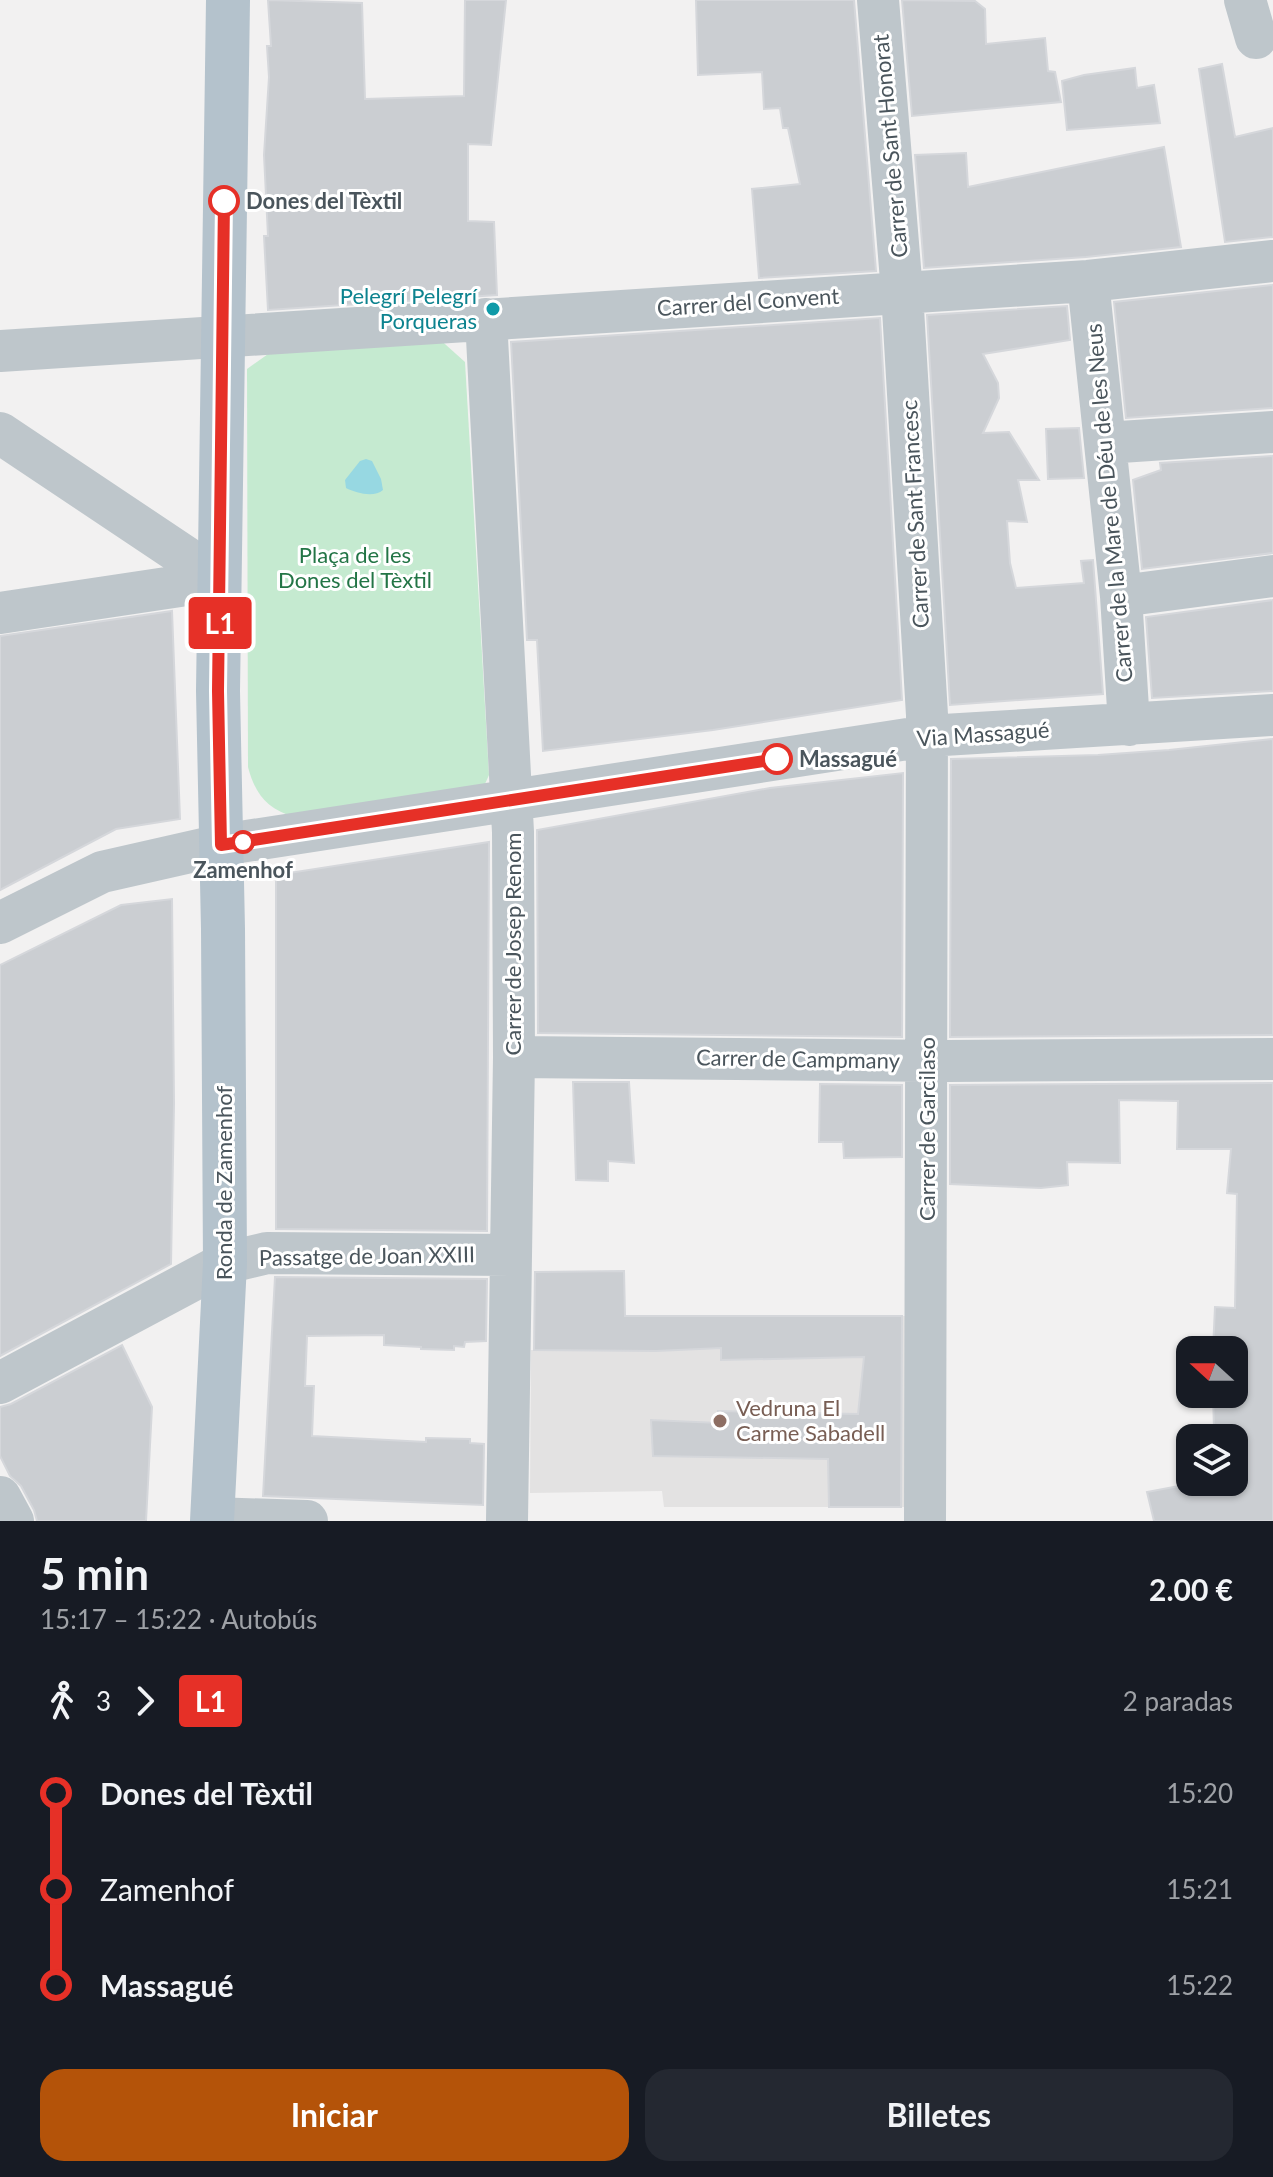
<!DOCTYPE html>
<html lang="es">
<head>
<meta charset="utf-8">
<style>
  :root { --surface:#171b24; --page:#242831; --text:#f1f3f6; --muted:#9ea1a6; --accent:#b45309 }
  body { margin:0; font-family:Lato,sans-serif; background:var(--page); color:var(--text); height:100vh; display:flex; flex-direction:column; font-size:30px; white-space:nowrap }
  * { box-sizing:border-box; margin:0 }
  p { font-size:26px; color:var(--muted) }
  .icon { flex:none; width:44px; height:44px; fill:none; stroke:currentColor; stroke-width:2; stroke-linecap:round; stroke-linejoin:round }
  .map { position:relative; height:1521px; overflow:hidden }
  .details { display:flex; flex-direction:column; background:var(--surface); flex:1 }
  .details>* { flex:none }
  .badge { padding:0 16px; border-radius:6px; font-size:28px; line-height:52px }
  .needle { width:52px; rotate:291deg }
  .tools { position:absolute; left:1176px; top:1336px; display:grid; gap:16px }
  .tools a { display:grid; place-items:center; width:72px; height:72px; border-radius:16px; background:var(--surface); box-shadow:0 2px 6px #0004; font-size:40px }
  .map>.badge { position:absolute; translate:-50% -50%; box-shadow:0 0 0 4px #fff }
  .legs { display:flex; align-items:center; gap:12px; height:88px; padding:0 40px; font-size:26px }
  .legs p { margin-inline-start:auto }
  .overview { display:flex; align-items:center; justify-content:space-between; height:136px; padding:0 40px }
  h1 { font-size:44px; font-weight:700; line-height:60px }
  .cta { display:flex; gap:16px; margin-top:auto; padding:16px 40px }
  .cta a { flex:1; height:92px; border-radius:24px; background:var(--accent); color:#fff; font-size:32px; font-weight:700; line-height:92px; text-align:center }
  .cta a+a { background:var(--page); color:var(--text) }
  ul { padding:0 40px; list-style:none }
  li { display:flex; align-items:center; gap:28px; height:96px; font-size:30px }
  li i { display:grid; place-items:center; width:12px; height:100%; margin:0 10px; background:currentColor }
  li i::after { content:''; width:20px; height:20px; margin:-10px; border:6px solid; border-radius:50%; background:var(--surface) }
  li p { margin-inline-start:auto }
  li:first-child i { background:linear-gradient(#0000 50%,currentColor 0) }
  li:last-child i { background:linear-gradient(currentColor 50%,#0000 0) }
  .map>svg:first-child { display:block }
</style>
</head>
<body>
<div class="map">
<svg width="1273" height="1521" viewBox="0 0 1273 1521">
  <rect width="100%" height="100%" fill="#f2f1f1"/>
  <!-- education -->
  <path fill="#e3e2e2" d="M651 1316H909V1507H664L662 1491 530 1493 531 1350 652 1351Z"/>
  <!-- green -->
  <path fill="#c5ead0" d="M436 336 465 362 489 775 485 784 294 817C267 809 255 794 248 767L247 369 278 347Z"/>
  <!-- water -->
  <path fill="#97d8e2" d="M366 459 372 461 381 479 383 490C374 498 356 493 346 488L345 480 360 461Z"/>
  <!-- building -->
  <path fill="#cbced2" stroke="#d5d7db" stroke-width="2" d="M268 0 362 3 365 99 464 96 465 0H506L491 145 468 144V221L494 222 497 295 268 310 264 236H268L264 155 269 77 267 46H271Z
    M696 0H854L876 271 759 278 752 189 800 184 788 128H783L780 108 764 109 762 72 698 75Z
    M902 0 975 1 985 9 986 44 1045 38 1048 71 1055 72 1061 102 912 116Z
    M1222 64 1235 137 1273 128V237L1225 242 1199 69Z
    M1135 68 1137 88 1154 85 1160 123 1067 130 1062 81 1084 75Z
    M1164 147 1181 247 1086 257 924 268 915 155 966 153 968 187Z
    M1273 285V408L1126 418 1114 302Z
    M1067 306 1070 340 983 354 998 383 999 398 983 433 1009 432 1039 480H1018L1027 522 1007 521 1010 563 1016 588 1084 583 1081 561 1093 560 1103 694 950 705 927 315Z
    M880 318 902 700 713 730 543 751 537 640H527L511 342Z
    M1079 428 1084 478 1048 479 1046 429Z
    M1273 456V553L1142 569 1133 480 1161 470 1160 463Z
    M1273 600V691L1152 698 1146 617Z
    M172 611 180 819 116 829 0 890V636Z
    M1273 739V1035L950 1037 951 759 1098 755 1169 750Z
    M903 773 902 1037 538 1033 537 830 770 788Z
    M489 842 487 1231 276 1229V875Z
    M172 899 174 1104 171 1264 0 1356V965L121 905Z
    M573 1082H629L634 1163 608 1161V1181L576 1180Z
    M1273 1083V1521H1154L1147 1492 1200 1482H1234V1438H1212V1430H1214L1213 1394H1234V1350H1213L1215 1307 1235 1308 1237 1194 1227 1193 1231 1149H1177L1178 1101 1119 1100 1120 1163 1067 1162 1068 1185 1041 1188 950 1184V1085Z
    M820 1084 902 1085V1157L844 1158 843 1142H819Z
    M624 1271 625 1316H902L901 1507H829L828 1459 653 1456 651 1420 719 1423 718 1411 858 1414 864 1357 721 1360V1348L656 1351 534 1350 535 1272Z
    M275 1277 487 1279 486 1341 465 1342 464 1347 454 1346V1350L421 1349V1347L384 1345V1335L307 1336 305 1386H314L312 1436 426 1442V1438L470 1439V1443L484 1444 483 1505 263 1496Z
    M122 1345 152 1407 146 1521H37L34 1510 21 1486 10 1476 0 1456V1407L11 1404Z"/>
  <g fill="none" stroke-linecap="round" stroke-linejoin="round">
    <!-- minor -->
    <path stroke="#bec6cb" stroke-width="42" d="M878 0 902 292 927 715 925 1521
      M1245 0 1256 38
      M1088 281 1121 596 1129 725
      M486 319 513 832 514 1057 507 1521
      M0 351 1088 281 1273 261
      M0 433 220 580
      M1105 443 1273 432
      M1121 596 1273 576
      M0 613 220 580
      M0 923 102 872 221 845 927 736 1273 715
      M514 1057 948 1061 1273 1059
      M0 1383 225 1263 267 1253 511 1255
      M0 1497 13 1521
      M212 1518 307 1521"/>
    <!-- major -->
    <path stroke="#b4c2cc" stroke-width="44" d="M212 1521 225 1263 223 929 218 691 228 0"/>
  </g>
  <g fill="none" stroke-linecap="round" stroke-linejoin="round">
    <!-- line-1 casing -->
    <g stroke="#fff" stroke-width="18">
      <path id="line-1" d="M224 201 218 691 221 845 777 759"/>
    </g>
    <!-- line-1 -->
    <use href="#line-1" stroke="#e63027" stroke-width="12"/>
  </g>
  <!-- markers -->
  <g fill="#fff" stroke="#e63027" stroke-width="4">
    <circle cx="224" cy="201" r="14"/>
    <circle cx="777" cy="759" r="14"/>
    <circle cx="243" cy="842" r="10"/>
  </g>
  <circle fill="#0f9aa8" stroke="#fff" stroke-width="3" cx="493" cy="309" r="8"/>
  <circle fill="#8d6e63" stroke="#fff" stroke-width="3" cx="720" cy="1421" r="8"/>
  <g text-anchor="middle" stroke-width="6" stroke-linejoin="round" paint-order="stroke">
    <!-- street labels -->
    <g font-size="22" fill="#4a555c" stroke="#fff">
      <text transform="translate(890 146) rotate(-95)" y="8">Carrer de Sant Honorat</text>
      <text transform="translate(748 302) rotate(-4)" y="8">Carrer del Convent</text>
      <text transform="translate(1109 503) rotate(-95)" y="8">Carrer de la Mare de Déu de les Neus</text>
      <text transform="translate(915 514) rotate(-93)" y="8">Carrer de Sant Francesc</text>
      <text transform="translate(983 734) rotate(-4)" y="8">Via Massagué</text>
      <text transform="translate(513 944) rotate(-90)" y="8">Carrer de Josep Renom</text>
      <text transform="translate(798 1059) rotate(1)" y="8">Carrer de Campmany</text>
      <text transform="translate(927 1129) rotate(-90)" y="8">Carrer de Garcilaso</text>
      <text transform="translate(224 1183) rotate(-90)" y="8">Ronda de Zamenhof</text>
      <text transform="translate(367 1256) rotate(-1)" y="8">Passatge de Joan XXIII</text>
    </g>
    <!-- stop labels -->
    <g font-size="22" font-weight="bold" fill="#4a555c" stroke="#fff" text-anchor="start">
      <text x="246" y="209">Dones del Tèxtil</text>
      <text x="799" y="767">Massagué</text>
      <text x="243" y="878" text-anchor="middle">Zamenhof</text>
    </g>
    <!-- culture labels -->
    <g font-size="22" fill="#0d838f" stroke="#fff" text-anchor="end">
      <text x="477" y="304">Pelegrí Pelegrí<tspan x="477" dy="25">Porqueras</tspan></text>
    </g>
    <!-- park labels -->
    <g font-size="22" fill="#237546" stroke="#fff">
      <text x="355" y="563">Plaça de les<tspan x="355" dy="25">Dones del Tèxtil</tspan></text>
    </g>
    <!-- education labels -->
    <g font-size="22" fill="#785e54" stroke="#fff" text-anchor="start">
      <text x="736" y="1416">Vedruna El<tspan x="736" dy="25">Carme Sabadell</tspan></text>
    </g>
  </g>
</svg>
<div class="tools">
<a><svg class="needle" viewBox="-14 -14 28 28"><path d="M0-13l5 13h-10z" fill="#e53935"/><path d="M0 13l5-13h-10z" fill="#9ea1a6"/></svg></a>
<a><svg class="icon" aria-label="layers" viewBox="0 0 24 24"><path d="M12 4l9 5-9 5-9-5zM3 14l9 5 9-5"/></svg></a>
</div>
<b class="badge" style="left:220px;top:623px;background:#e63027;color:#fff">L1</b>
</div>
<section class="details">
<div class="overview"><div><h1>5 min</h1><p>15:17 – 15:22 · Autobús</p></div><b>2.00 €</b></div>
<div class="legs"><svg class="icon" aria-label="walk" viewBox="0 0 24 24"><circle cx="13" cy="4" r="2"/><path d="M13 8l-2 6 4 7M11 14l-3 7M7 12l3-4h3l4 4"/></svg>3<svg class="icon" aria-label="forward" viewBox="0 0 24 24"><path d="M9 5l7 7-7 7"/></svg><b class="badge" style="background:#e63027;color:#fff">L1</b><p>2 paradas</p></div>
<ul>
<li><i style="color:#e63027"></i><b>Dones del Tèxtil</b><p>15:20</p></li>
<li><i style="color:#e63027"></i><span>Zamenhof</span><p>15:21</p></li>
<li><i style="color:#e63027"></i><b>Massagué</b><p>15:22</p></li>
</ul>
<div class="cta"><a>Iniciar</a><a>Billetes</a></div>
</section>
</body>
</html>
